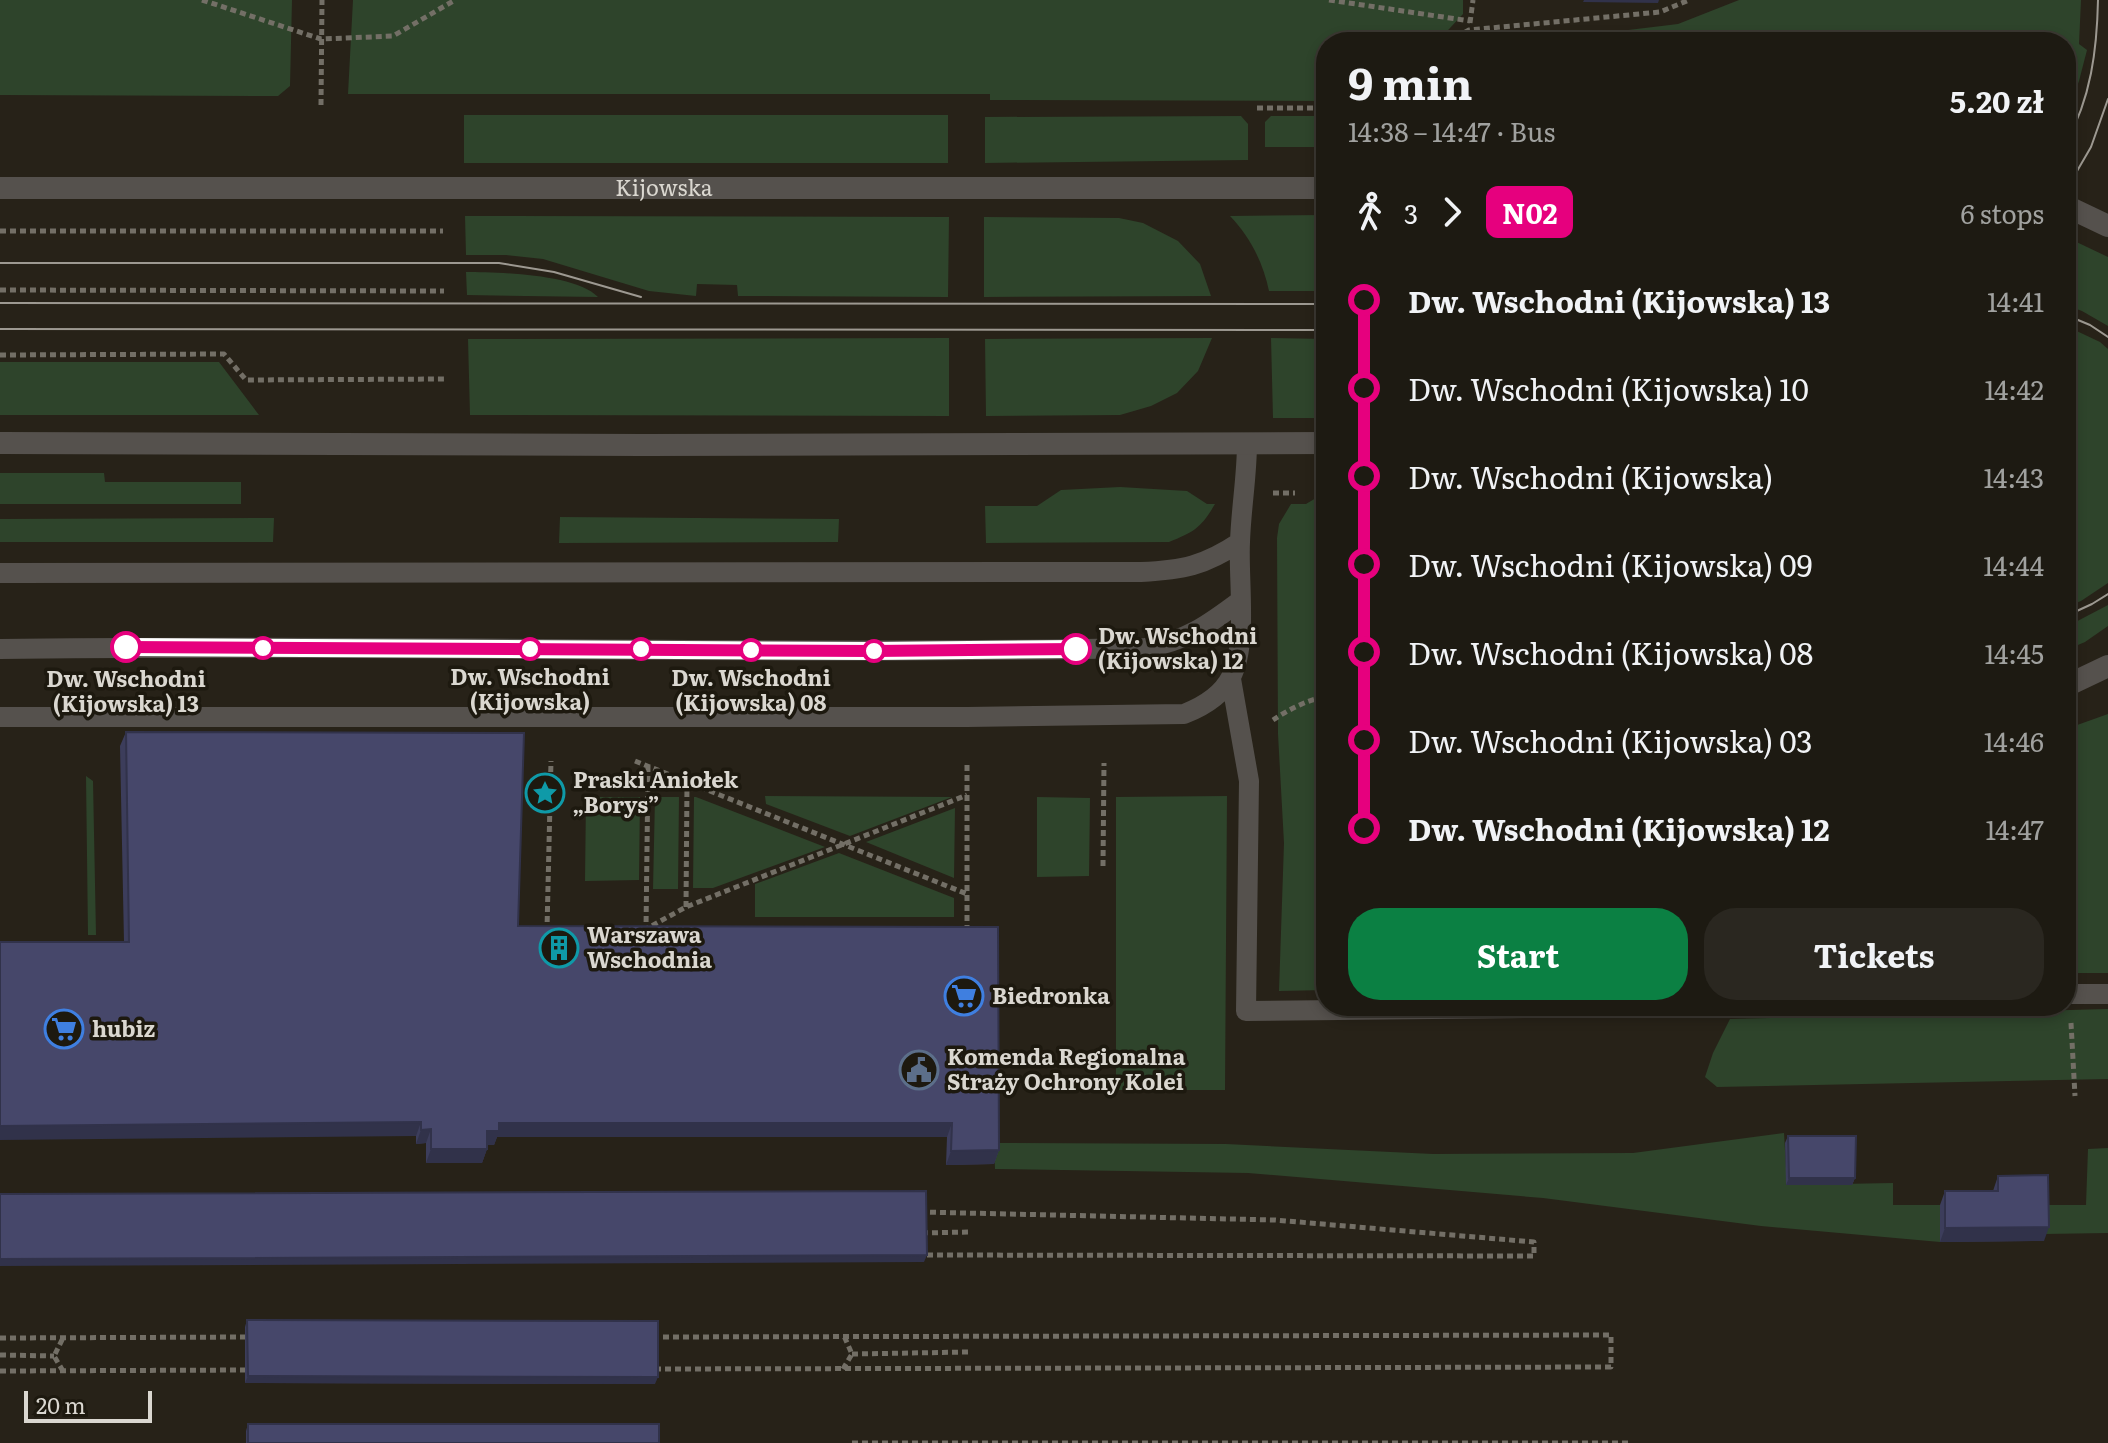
<!DOCTYPE html>
<html lang="en">
<head>
<meta charset="utf-8">
<style>
  :root { --surface:#1d1a12; --page:#2a2720; --text:#f1f3f6; --muted:#a0a19f; --line:#3b3832; --accent:#0b8043 }
  body { margin:0; font-family:Literata,serif; background:var(--page); color:var(--text); height:100vh; display:flex; flex-direction:column; font-size:30px; white-space:nowrap }
  * { box-sizing:border-box; margin:0 }
  p { font-size:26px; color:var(--muted) }
  .icon { flex:none; width:44px; height:44px; fill:none; stroke:currentColor; stroke-width:2; stroke-linecap:round; stroke-linejoin:round }
  .map { position:relative; flex:1; overflow:hidden }
  .details { position:absolute; left:1316px; top:32px; width:760px; height:984px; display:flex; flex-direction:column; background:var(--surface); border-radius:32px; box-shadow:0 4px 12px #0003,0 0 0 2px var(--line) }
  .details>* { flex:none }
  .badge { padding:0 16px; border-radius:12px; font-size:28px; line-height:52px }
  .scale { position:absolute; left:24px; bottom:20px; width:128px; box-sizing:border-box; padding-left:8px; border:4px solid #dad7d0; border-top:0; font-size:22px; line-height:28px; white-space:nowrap; color:#dad7d0; -webkit-text-stroke:6px #1d190f; paint-order:stroke }
  .map>.badge { position:absolute; translate:-50% -50%; box-shadow:0 0 0 4px #fff }
  .legs { display:flex; align-items:center; gap:12px; height:88px; padding:0 32px; font-size:26px }
  .legs p { margin-inline-start:auto }
  .headline { display:flex; align-items:center; justify-content:space-between; height:136px; padding:0 32px }
  h1 { font-size:44px; font-weight:700; line-height:60px }
  .action { display:flex; gap:16px; margin-top:auto; padding:16px 32px }
  .action a { flex:1; height:92px; border-radius:32px; background:var(--accent); color:#fff; font-size:32px; font-weight:700; line-height:92px; text-align:center }
  .action a+a { background:var(--page); color:var(--text) }
  ul { padding:0 32px; list-style:none }
  li { display:flex; align-items:center; gap:28px; height:88px; font-size:30px }
  li i { display:grid; place-items:center; width:12px; height:100%; margin:0 10px; background:currentColor }
  li i::after { content:''; width:20px; height:20px; margin:-10px; border:6px solid; border-radius:50%; background:var(--surface) }
  li p { margin-inline-start:auto }
  li:first-child i { background:linear-gradient(#0000 50%,currentColor 0) }
  li:last-child i { background:linear-gradient(currentColor 50%,#0000 0) }
  .map>svg:first-child { display:block }
</style>
</head>
<body>
<div class="map">
<svg width="2108" height="1443" viewBox="0 0 2108 1443">
  <rect width="100%" height="100%" fill="#272218"/>
  <!-- green -->
  <path fill="#2e442b" d="M0 0H292L290 86 278 96 0 95Z
    M353 0H1463V14L1437 42H1326V101L990 100V94H348Z
    M1739 0H2081L2079 44 2087 50 2079 81 2066 116V42H1529L1678 24Z
    M464 115H948V163H464Z
    M1241 116 1248 124V160L985 163V117Z
    M1271 116H1326V147H1265V122Z
    M1326 215V291H1269C1263 262 1250 237 1230 216Z
    M465 216 949 217 948 297 738 296 737 285 697 284 696 296 649 291 543 259 506 255H466Z
    M984 217 1119 218 1143 223 1178 241 1200 264 1211 296 984 297Z
    M2066 237 2108 257V326L2082 311 2066 305Z
    M466 272C498 272 576 274 598 297L467 295Z
    M2066 326 2100 342 2108 349V583L2081 601 2066 607Z
    M949 338V416L470 415 468 339Z
    M1212 338 1198 371 1177 393 1151 406 1120 415 986 416 985 339Z
    M1271 338 1326 339V418H1273Z
    M0 362H219L259 415H0Z
    M0 473H104L105 482H241V504H0Z
    M1120 487 1187 491 1207 504H1215C1201 528 1194 532 1169 542L986 543 985 506H1037L1061 490Z
    M1326 492V990L1279 991 1284 843 1278 734 1277 538 1279 524 1291 504H1306Z
    M560 517 839 519 838 542 559 543Z
    M274 518 273 542H0V519Z
    M2108 605V626L2085 642 2066 650V627Z
    M2108 714V973H2066V729Z
    M86 776 93 781 96 935H88Z
    M765 796 952 797 850 836 766 804Z
    M1227 796 1225 1090H1116V797Z
    M586 797H640L639 880 585 881Z
    M655 797H679L678 889H653Z
    M694 797H696L825 847 713 888H693Z
    M1037 797 1090 798 1089 876 1037 877Z
    M955 808 954 878 866 842Z
    M839 853 954 898V917H755V884Z
    M2108 1009V1079L1717 1087 1705 1077 1713 1053 1730 1019Z
    M1784 1133 1787 1185 1893 1183V1205H1940V1242L1761 1226 1543 1198 1248 1173 995 1169 994 1143 1226 1144 1433 1154 1633 1153Z
    M2108 1148V1233L2044 1234V1205H2086L2088 1149Z"/>
  <g fill="none" stroke-linecap="round" stroke-linejoin="round">
    <!-- path -->
    <path stroke="#736f66" stroke-width="5" stroke-dasharray="6 4" stroke-linecap="butt" d="M202 0 321 39 393 36 455 0
      M1329 0 1470 21
      M1470 23 1473 0
      M1447 42 1469 30 1660 12 1689 0
      M321 105 322 0
      M1257 108H1326
      M0 231H443
      M0 290 444 291
      M0 355 224 354 246 380 446 379
      M1273 493H1295
      M1273 720C1288 710 1308 699 1326 697
      M635 761 967 894
      M648 766 646 929 686 907 967 795
      M1103 866 1104 763
      M686 907 687 782
      M550 929H547L551 761
      M967 931V762
      M2071 1023 2075 1096
      M920 1212 1275 1220 1534 1242V1256L921 1255
      M922 1233 969 1232
      M653 1337 1611 1335V1367L654 1369
      M0 1338 251 1337
      M852 1354 969 1352
      M0 1355 54 1356
      M843 1369 852 1354 844 1336
      M0 1371 248 1370
      M63 1371 54 1356 63 1338
      M852 1443H1631"/>
    <!-- service -->
    <path stroke="#55514d" stroke-width="20" d="M0 573 1141 572C1183 570 1204 566 1240 542
      M0 649C382 644 764 655 1145 648 1186 641 1208 625 1240 601
      M1231 679 1249 781 1246 1011 1706 1006
      M0 717H967L1184 714C1202 707 1222 695 1231 677 1248 644 1238 580 1240 542 1241 509 1247 476 1247 443
      M2066 994H2108"/>
    <!-- tertiary -->
    <g stroke="#55514d" stroke-width="22">
      <path id="s1" d="M0 188H1326"/>
      <path d="M2066 206 2108 226"/>
      <path d="M0 443 643 445 1326 443"/>
      <path d="M2066 686 2108 666"/>
    </g>
    <!-- tram -->
    <path stroke="#9d9991" stroke-width="2" d="M2066 142C2091 99 2097 49 2098 0
      M2066 190 2091 147 2108 99
      M0 263H499L554 272 641 297
      M0 303 1326 304
      M2066 315 2090 325 2108 337
      M0 329 1326 330
      M2066 616 2092 604 2108 594"/>
  </g>
  <!-- wall -->
  <path fill="#3c3d5b" d="M126 732 518 926 998 927 999 1150 994 1164 946 1165 947 1137H497L494 1145H487V1149L482 1163H426V1143L416 1144V1136L124 942 120 746Z
    M1788 1136 1855 1178 1852 1185H1786L1785 1143Z
    M1998 1176 2044 1241 1940 1242V1205L1945 1191H1993Z
    M247 1320 655 1384 245 1383V1327Z
    M248 1424 659 1443H246V1431Z"/>
  <!-- shaded-wall -->
  <path fill="#31324a" d="M1584 0H1659L1658 3 1583 2Z
    M421 1122 416 1136 0 1140V1126Z
    M499 1123H952L947 1137H497L494 1145H482L487 1131Z
    M431 1129 426 1143 416 1144 421 1130Z
    M431 1149H487L482 1163H426Z
    M999 1150 994 1164 946 1165 951 1151Z
    M1789 1178H1855L1852 1185H1786Z
    M2049 1227 2044 1241 1940 1242 1945 1228Z
    M927 1255 924 1262 0 1266V1259Z
    M248 1376 658 1377 655 1384 245 1383Z"/>
  <!-- building -->
  <path fill="#46476a" stroke="#31324a" stroke-width="2" d="M126 732 524 733 518 926 998 927 999 1150 951 1151 952 1123H499V1131H487V1149H431V1129L421 1130V1122L0 1126V942H129Z
    M1788 1136H1856L1855 1178H1789Z
    M2048 1175 2049 1227 1945 1228V1191H1998V1176Z
    M926 1191 927 1255 0 1259V1194Z
    M247 1320 658 1321V1377L248 1376Z
    M248 1424H659V1443H248Z"/>
  <g fill="none" stroke-linecap="round" stroke-linejoin="round">
    <!-- line-1 casing -->
    <g stroke="#fff" stroke-width="18">
      <path id="line-1" d="M126 647 873 651 1076 649"/>
    </g>
    <!-- line-1 -->
    <use href="#line-1" stroke="#e6007e" stroke-width="12"/>
  </g>
  <!-- icons -->
  <defs>
    <g id="sight-ring" transform="scale(2)"><circle r="9.5" fill="#1d190f" stroke="#0f9aa8" stroke-width="1.5"/><path d="M0-6L1.8-2.2L6-1.7L2.9 1.2L3.7 5.4L0 3.3L-3.7 5.4L-2.9 1.2L-6-1.7L-1.8-2.2Z" fill="#0f9aa8"/></g>
    <g id="building-ring" transform="scale(2)"><circle r="9.5" fill="#1d190f" stroke="#0f9aa8" stroke-width="1.5"/><path d="M-4-6H4V6H1V3H-1V6H-4ZM-2.5-4.3h1.7v1.8h-1.7ZM.8-4.3h1.7v1.8H.8ZM-2.5-1h1.7V.8h-1.7ZM.8-1h1.7V.8H.8Z" fill="#0f9aa8"/></g>
    <g id="supermarket-ring" transform="scale(2)"><circle r="9.5" fill="#1d190f" stroke="#3f7fe0" stroke-width="1.5"/><path d="M-6-5.5h2.5l.6 2H6L4.5 2H-2.5L-4.4-4H-6ZM-1.5 3.2a1.3 1.3 0 1 0 .1 0ZM3 3.2a1.3 1.3 0 1 0 .1 0Z" fill="#3f7fe0"/></g>
    <g id="civic-ring" transform="scale(2)"><circle r="9.5" fill="#1d190f" stroke="#5c6f8a" stroke-width="1.5"/><path d="M-.6-6.5H3V-4.5H.6V-3L4-1V1h2V6H-6V1h2V-1L-.6-3ZM-1.2 2.5V6h2.4V2.5Z" fill="#5c6f8a"/></g>
  </defs>
  <g fill-rule="evenodd">
    <use href="#sight-ring" x="545" y="793"/>
    <use href="#building-ring" x="559" y="948"/>
    <use href="#supermarket-ring" x="964" y="996"/>
    <use href="#supermarket-ring" x="64" y="1029"/>
    <use href="#civic-ring" x="919" y="1070"/>
  </g>
  <!-- markers -->
  <g fill="#fff" stroke="#e6007e" stroke-width="4">
    <circle cx="126" cy="647" r="14"/>
    <circle cx="263" cy="648" r="10"/>
    <circle cx="530" cy="649" r="10"/>
    <circle cx="641" cy="649" r="10"/>
    <circle cx="1076" cy="649" r="14"/>
    <circle cx="751" cy="650" r="10"/>
    <circle cx="874" cy="651" r="10"/>
  </g>
  <g text-anchor="middle" stroke-width="7" stroke-linejoin="round" paint-order="stroke">
    <!-- street labels -->
    <g font-size="22" fill="#dad7d0" stroke="#1d190f">
      <text dy="8" stroke="none"><textPath href="#s1" startOffset="664">Kijowska</textPath></text>
    </g>
    <!-- stop labels -->
    <g font-size="22" font-weight="bold" fill="#dad7d0" stroke="#1d190f">
      <text x="1098" y="644" text-anchor="start">Dw. Wschodni<tspan x="1098" dy="25">(Kijowska) 12</tspan></text>
      <text x="530" y="685">Dw. Wschodni<tspan x="530" dy="25">(Kijowska)</tspan></text>
      <text x="751" y="686">Dw. Wschodni<tspan x="751" dy="25">(Kijowska) 08</tspan></text>
      <text x="126" y="687">Dw. Wschodni<tspan x="126" dy="25">(Kijowska) 13</tspan></text>
    </g>
    <!-- poi labels -->
    <g font-size="22" font-weight="bold" fill="#dad7d0" stroke="#1d190f" text-anchor="start">
      <text x="573" y="788">Praski Aniołek<tspan x="573" dy="25">„Borys”</tspan></text>
      <text x="587" y="943">Warszawa<tspan x="587" dy="25">Wschodnia</tspan></text>
      <text x="992" y="1004">Biedronka</text>
      <text x="92" y="1037">hubiz</text>
      <text x="947" y="1065">Komenda Regionalna<tspan x="947" dy="25">Straży Ochrony Kolei</tspan></text>
    </g>
  </g>
</svg>
<div class="scale">20 m</div>
<section class="details">
<div class="headline"><div><h1>9 min</h1><p>14:38 – 14:47 · Bus</p></div><b>5.20 zł</b></div>
<div class="legs"><svg class="icon" aria-label="walk" viewBox="0 0 24 24"><circle cx="13" cy="4" r="2"/><path d="M13 8l-2 6 4 7M11 14l-3 7M7 12l3-4h3l4 4"/></svg>3<svg class="icon" aria-label="forward" viewBox="0 0 24 24"><path d="M9 5l7 7-7 7"/></svg><b class="badge" style="background:#e6007e;color:#fff">N02</b><p>6 stops</p></div>
<ul>
<li><i style="color:#e6007e"></i><b>Dw. Wschodni (Kijowska) 13</b><p>14:41</p></li>
<li><i style="color:#e6007e"></i><span>Dw. Wschodni (Kijowska) 10</span><p>14:42</p></li>
<li><i style="color:#e6007e"></i><span>Dw. Wschodni (Kijowska)</span><p>14:43</p></li>
<li><i style="color:#e6007e"></i><span>Dw. Wschodni (Kijowska) 09</span><p>14:44</p></li>
<li><i style="color:#e6007e"></i><span>Dw. Wschodni (Kijowska) 08</span><p>14:45</p></li>
<li><i style="color:#e6007e"></i><span>Dw. Wschodni (Kijowska) 03</span><p>14:46</p></li>
<li><i style="color:#e6007e"></i><b>Dw. Wschodni (Kijowska) 12</b><p>14:47</p></li>
</ul>
<div class="action"><a>Start</a><a>Tickets</a></div>
</section>
</div>
</body>
</html>
